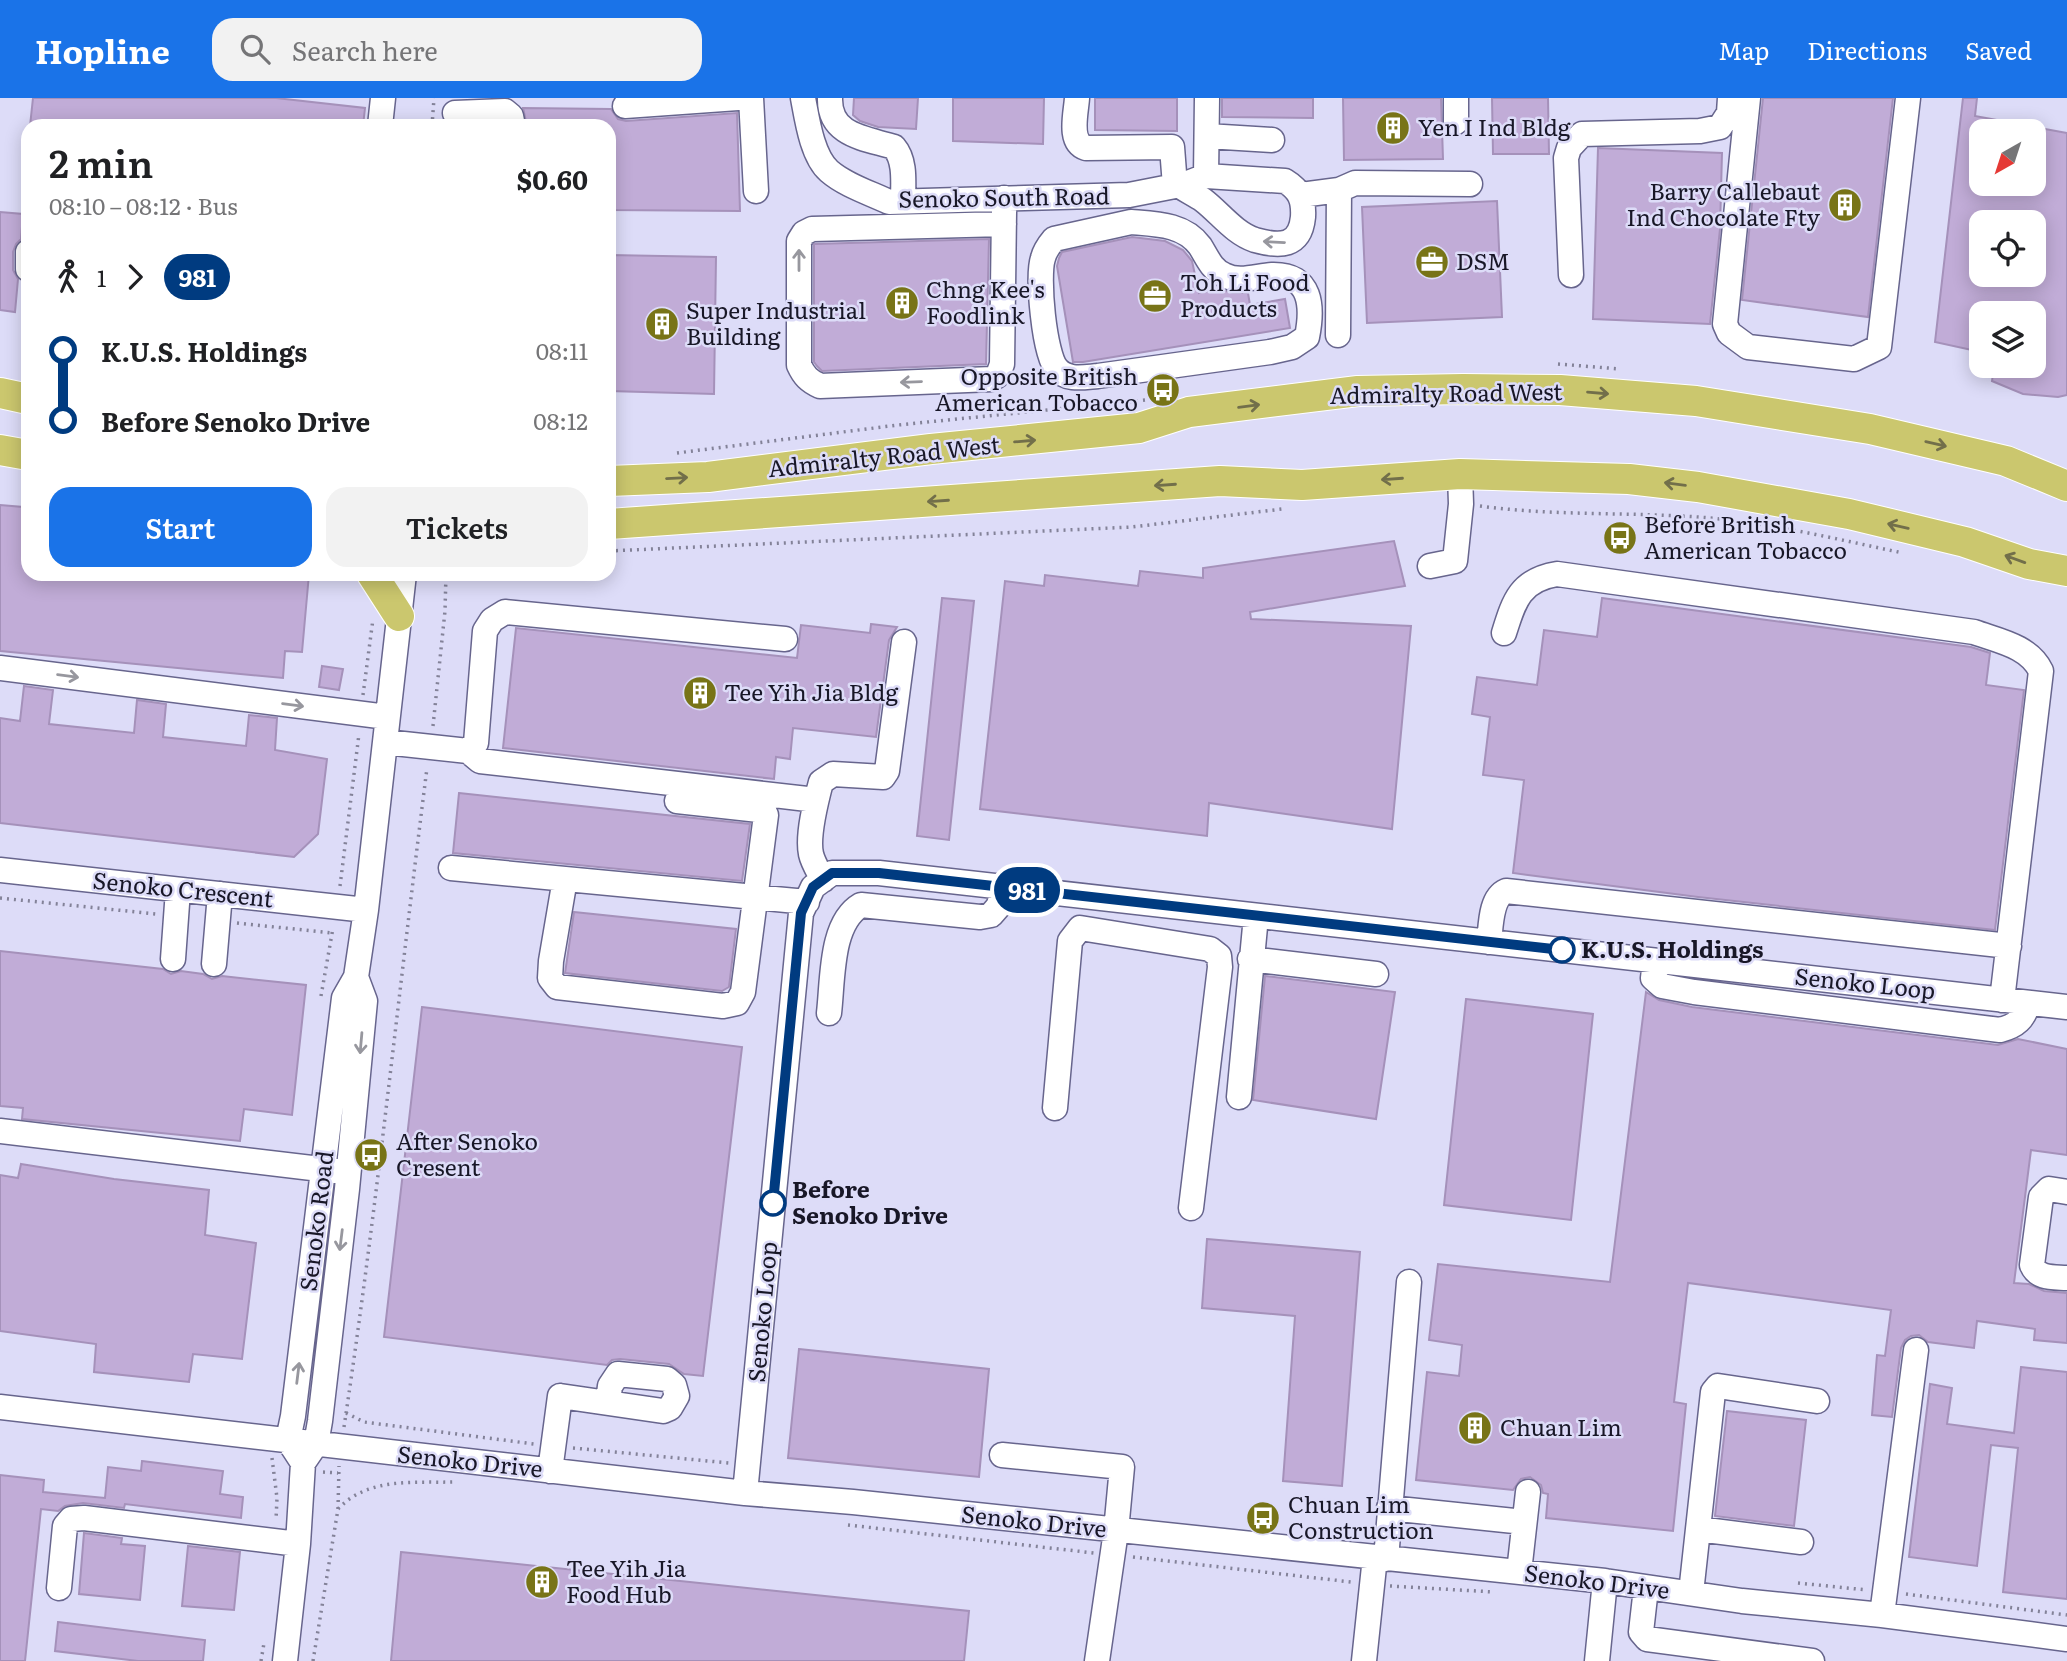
<!DOCTYPE html>
<html lang="en">
<head>
<meta charset="utf-8">
<style>
  :root { --surface:#fff; --page:#f2f2f2; --text:#202124; --muted:#757577; --accent:#1a73e8 }
  body { margin:0; font-family:Literata,serif; background:var(--page); color:var(--text); height:100vh; display:flex; flex-direction:column; font-size:26px; white-space:nowrap }
  * { box-sizing:border-box; margin:0 }
  p { font-size:23px; color:var(--muted) }
  .icon { flex:none; width:38px; height:38px; fill:none; stroke:currentColor; stroke-width:2; stroke-linecap:round; stroke-linejoin:round }
  .map { position:relative; flex:1; overflow:hidden }
  .details { position:absolute; left:21px; top:21px; width:595px; height:462px; display:flex; flex-direction:column; background:var(--surface); border-radius:21px; box-shadow:0 4px 18px #0003 }
  .details>* { flex:none }
  .badge { padding:0 14px; border-radius:23px; font-size:24px; line-height:46px }
  .needle { width:46px; rotate:219deg }
  .fabs { position:absolute; left:1969px; top:21px; display:grid; gap:14px }
  .fabs a { display:grid; place-items:center; width:77px; height:77px; border-radius:14px; background:var(--surface); box-shadow:0 4px 18px #0003; font-size:35px }
  .map>.badge { position:absolute; translate:-50% -50%; box-shadow:0 0 0 4px #fff }
  .legs { display:flex; align-items:center; gap:10px; height:77px; padding:0 28px; font-size:23px }
  .legs p { margin-inline-start:auto }
  .summary { display:flex; align-items:center; justify-content:space-between; height:119px; padding:0 28px }
  h1 { font-size:38px; font-weight:600; line-height:52px }
  .action { display:flex; gap:14px; margin-top:auto; padding:14px 28px }
  .action a { flex:1; height:80px; border-radius:21px; background:var(--accent); color:#fff; font-size:28px; font-weight:600; line-height:80px; text-align:center }
  .action a+a { background:var(--page); color:var(--text) }
  ul { padding:0 28px; list-style:none }
  li { display:flex; align-items:center; gap:24px; height:70px; font-size:26px }
  li i { display:grid; place-items:center; width:10px; height:100%; margin:0 9px; background:currentColor }
  li i::after { content:''; width:18px; height:18px; margin:-9px; border:5px solid; border-radius:50%; background:var(--surface) }
  li p { margin-inline-start:auto }
  li:first-child i { background:linear-gradient(#0000 50%,currentColor 0) }
  li:last-child i { background:linear-gradient(currentColor 50%,#0000 0) }
  header { display:flex; align-items:center; gap:42px; box-sizing:border-box; height:98px; padding:0 35px; background:var(--accent); color:#fff }
  header strong { font-size:33px }
  nav { display:flex; gap:38px; margin-inline-start:auto; font-size:24px }
  .search { width:490px; height:63px; background:var(--page); display:flex; align-items:center; gap:18px; box-sizing:border-box; padding:0 24px; border-radius:21px; color:var(--muted); font-size:26px }
  .map>svg:first-child { display:block }
</style>
</head>
<body>
<header>
<strong>Hopline</strong>
<div class="search"><svg class="icon" aria-label="search" viewBox="0 0 24 24"><circle cx="10" cy="10" r="6"/><path d="M15 15l6 6"/></svg>Search here</div>
<nav><a>Map</a><a>Directions</a><a>Saved</a></nav>
</header>
<div class="map">
<svg width="2067" height="1563" viewBox="0 0 2067 1563">
  <rect width="100%" height="100%" fill="#dddcf8"/>
  <!-- building -->
  <path fill="#c1acd7" stroke="#a591ba" stroke-width="2" fill-rule="evenodd" d="M33 0H276L365 10 363 28H30Z
    M854 0H918L916 31 878 29 860 23 853 17Z
    M953 0H1044L1043 46 953 43Z
    M1095 0H1177V33L1095 32Z
    M1222 0H1313V20L1222 19Z
    M1343 0H1441L1443 61 1344 62Z
    M1492 0H1548L1549 56H1493Z
    M1763 0H1893L1868 219 1742 202Z
    M1963 0H1977L1975 18 2019 26 2018 33H1981V86H2034V29L2067 35V297L2058 299 2023 296 1992 283 1994 268H2034V215H1981V254L1935 244ZM1981 124H2034V177H1981Z
    M523 10 611 11 618 21 626 23 737 15 740 113 609 112V28H527Z
    M1598 50 1722 55 1720 131 1710 226 1593 221Z
    M1497 103 1502 219 1367 225 1362 109Z
    M0 114 23 116 21 141 16 146 13 154V172L18 181 15 214 0 212Z
    M1132 139 1165 143 1183 152 1192 163 1199 195 1219 191 1233 195H1248L1250 207 1285 201 1290 230 1083 264H1073L1057 168 1059 160 1062 154Z
    M989 141 986 266 822 273 817 268 814 264V146Z
    M609 157 716 159 714 296 609 293Z
    M0 407 23 409V415L28 416V476H309L302 554 285 553 283 580 0 553Z
    M1394 443 1405 488 1250 514 1251 521 1411 528 1392 731 1209 705 1207 738 980 711 1005 483 1044 488 1045 477 1138 488 1140 473 1203 480V470Z
    M942 500 974 503 949 742 917 738Z
    M1602 500 1971 549 1990 555 1986 587 2024 592 1995 832 1698 799 1513 775 1524 682 1483 677 1490 619 1472 616 1477 579 1537 587 1544 532 1597 539Z
    M871 526 897 529 889 542 876 639 793 630 790 661 776 659 774 681 503 650 516 530 797 560 801 527 870 535Z
    M322 568 343 571 339 592 319 589Z
    M24 588 53 592 49 626 134 635 137 602 166 606 163 639 246 648 249 617 277 620 275 652 327 661 318 736 294 759 0 725V620L20 623Z
    M459 695 750 726 742 783 453 755Z
    M574 814 736 831 729 889 722 893 565 875Z
    M0 853 163 871 171 876 181 873 203 876 212 881 222 878 306 887 292 1017 244 1011 240 1043 22 1021 23 1010 0 1008Z
    M1265 878 1395 894 1376 1021 1253 1002Z
    M1646 894 1659 902 1692 909 1998 947 2018 941 2067 951V1057L2031 1052 2014 1185 2029 1186 2044 1193 2067 1195V1245L2034 1242 2035 1231 1977 1223 1974 1250 1928 1244 1919 1237 1911 1238 1905 1242 1901 1250 1892 1319 1872 1317 1877 1257 1885 1258 1891 1212 1688 1185 1674 1304 1686 1306 1673 1433 1546 1420 1548 1396 1543 1395 1541 1387 1530 1379 1521 1381 1513 1392 1416 1382 1427 1274 1459 1278 1462 1247 1429 1242 1438 1166 1610 1184Z
    M1466 901 1593 916 1571 1122 1444 1107Z
    M422 909 742 949 703 1278 684 1276 669 1266 620 1261 612 1262 607 1267 384 1239Z
    M21 1066 114 1081 209 1092 205 1137 256 1145 242 1261 193 1256 189 1284 94 1274 96 1246 0 1233V1077L18 1080Z
    M1207 1141 1360 1154 1342 1388 1283 1383 1295 1218 1202 1210Z
    M799 1251 989 1271 979 1379 788 1360Z
    M2021 1269 2067 1274V1501L2003 1494 2018 1350 1991 1347 1977 1468 1909 1459 1930 1286 1952 1290 1947 1326 2014 1335Z
    M1727 1313 1806 1322 1794 1428 1715 1418Z
    M142 1363 223 1373 220 1396 243 1399 241 1420 125 1406 124 1410 83 1405 65 1408 58 1413 41 1411 25 1563H0V1377L44 1382 43 1394 105 1400 108 1369 141 1373Z
    M84 1435 122 1440 121 1446 145 1448 140 1502 79 1496Z
    M188 1448 240 1454 234 1512 182 1508Z
    M401 1454 969 1513 964 1563H391Z
    M58 1524 205 1542 203 1563H138L55 1553Z"/>
  <g fill="none" stroke-linecap="round" stroke-linejoin="round">
    <!-- minor casing -->
    <g stroke="#67658d" stroke-width="27">
      <path id="minor" d="M751 0 756 93
        M803 0C807 21 812 58 829 73 845 87 870 95 889 104L1129 97 1175 88H1180C1187 93 1196 97 1203 102 1220 115 1234 135 1255 142 1280 149 1300 149 1303 119 1304 102 1300 92 1285 83L1206 78 1180 88
        M830 0C829 38 865 40 894 49 906 63 903 85 903 103
        M1077 0C1076 16 1068 44 1086 50L1172 49 1175 88
        M1456 0V24
        M1748 0 1725 226 1729 235 1748 249 1854 261 1879 249 1908 0
        M625 8 738 0
        M455 15 505 13 511 18 513 28
        M380 28 383 0
        M1207 38 1272 42
        M1206 78 1207 0
        M1301 97 1339 92 1355 85 1470 86
        M1131 124C1156 126 1184 126 1200 148 1207 159 1211 171 1224 177 1239 185 1256 178 1272 177 1312 176 1313 209 1307 239L1292 249 1270 254 1098 278C1084 279 1067 283 1057 271 1044 257 1037 178 1043 160 1045 152 1049 147 1054 141Z
        M1004 126 812 131 804 135 799 143V267C804 278 809 283 820 288L992 281 998 277 1002 266 1004 114V100
        M28 154V171
        M1571 177 1566 60 1569 50 1582 36 1700 33 1720 29 1729 15 1730 0
        M1338 237 1339 92
        M1430 468 1455 463 1461 406 1460 376
        M1504 535C1514 503 1520 482 1557 476L1974 534C1999 543 2029 548 2041 573L2002 902
        M0 570 387 619
        M385 644 468 653 476 645 485 533 492 522 505 514 785 541
        M468 653 480 663 816 702
        M451 770 807 804
        M0 772 366 812
        M565 781 551 863 550 880 557 889 723 908 737 905 743 894 766 717 764 713 759 712 677 703
        M823 782C819 774 813 765 811 756 807 737 816 703 821 684L833 676 883 679 887 673 904 544
        M1489 844C1491 829 1490 800 1506 793L2009 848
        M173 861 178 792
        M1250 861 1376 876
        M1655 863 1653 880 1662 888 1694 894 2000 932C2016 928 2024 921 2028 905
        M214 866 220 796
        M829 915C833 882 830 825 861 807L980 819 991 817 998 809 1005 790
        M1239 999 1256 818
        M1055 1010 1070 843 1080 830 1210 851 1219 858 1220 869 1191 1110
        M0 1033 337 1073
        M2067 1094 2049 1091 2041 1099 2032 1167C2038 1181 2053 1179 2067 1180
        M0 1309 745 1395 853 1404 1605 1483 1742 1503 1882 1517 2067 1541
        M1002 1357 1122 1369 1116 1433 1097 1563
        M303 1365 288 1342 293 1318 344 900 356 879 366 812 404 476
        M550 1373 560 1298 663 1313 670 1310 677 1298 674 1287 667 1281 618 1276 610 1288 608 1304
        M745 1395 801 815 813 789 832 775H879L2067 909
        M1389 1410 1524 1424
        M1698 1431 1801 1444
        M1386 1461 1409 1184
        M1519 1474 1528 1394
        M59 1490 65 1428 71 1421 84 1420 298 1446
        M1646 1490 1641 1534 1647 1541 1812 1563
        M1691 1495 1713 1294 1718 1288 1817 1303
        M1882 1517 1916 1252
        M285 1563 298 1446 303 1365 316 1346 320 1323 347 1091 365 903 356 879
        M1364 1563 1375 1459
        M1597 1563 1605 1483"/>
    </g>
    <!-- major casing -->
    <g stroke="#fff" stroke-width="32">
      <path id="major" d="M0 295 28 301
        M0 352 28 357
        M609 383 708 379 931 351 1139 330 1189 314 1358 293 1463 291 1560 292 1696 303 1870 331 2006 363 2067 388
        M609 426 1220 383 1302 387 1460 376 1629 381 1698 389 1849 416 1965 444 2029 466 2067 473
        M372 476 399 518"/>
    </g>
    <!-- path -->
    <path stroke="#838298" stroke-width="3.5" stroke-dasharray="2 5" stroke-linecap="butt" d="M432 28 434 0
      M1558 266 1620 271
      M677 355 898 327 1146 302
      M1480 408C1553 418 1626 414 1698 419 1767 424 1836 441 1903 455
      M609 453 1132 429 1282 411
      M363 597 373 521
      M433 628 445 513 446 476
      M340 788 359 636
      M0 800 156 816
      M237 825 332 835
      M321 898 333 830
      M346 1315 364 1324 534 1346
      M344 1329C377 1110 399 890 427 670
      M573 1350 729 1365
      M272 1360 277 1400 276 1422
      M323 1374 338 1375
      M338 1411C368 1379 413 1385 454 1384
      M848 1427 1094 1455
      M1133 1459 1351 1484
      M1798 1485 1867 1492
      M1390 1488 1494 1494
      M1906 1496 2067 1517
      M261 1563 264 1545
      M313 1563 338 1411 339 1368"/>
    <!-- minor -->
    <use href="#minor" stroke="#fff" stroke-width="24"/>
    <!-- major -->
    <use href="#major" stroke="#cbc76e" stroke-width="30"/>
  </g>
  <!-- one-way arrows -->
  <defs><path id="oneway-shaft" d="M-6 0H5M1.5-3L5.5 0L1.5 3" fill="none" stroke-width="1.6" stroke-linecap="round" stroke-linejoin="round" transform="scale(1.75)"/></defs>
  <g stroke="#97979e">
    <use href="#oneway-shaft" transform="translate(1274 144) rotate(-177)"/>
    <use href="#oneway-shaft" transform="translate(799 162) rotate(-90)"/>
    <use href="#oneway-shaft" transform="translate(911 284) rotate(178)"/>
    <use href="#oneway-shaft" transform="translate(68 578) rotate(7)"/>
    <use href="#oneway-shaft" transform="translate(293 607) rotate(7)"/>
    <use href="#oneway-shaft" transform="translate(361 945) rotate(95)"/>
    <use href="#oneway-shaft" transform="translate(341 1142) rotate(97)"/>
    <use href="#oneway-shaft" transform="translate(298 1275) rotate(-83)"/>
  </g>
  <g stroke="#726f4a">
    <use href="#oneway-shaft" transform="translate(1598 295) rotate(5)"/>
    <use href="#oneway-shaft" transform="translate(1249 308) rotate(-7)"/>
    <use href="#oneway-shaft" transform="translate(1025 343) rotate(-5)"/>
    <use href="#oneway-shaft" transform="translate(1936 346) rotate(13)"/>
    <use href="#oneway-shaft" transform="translate(677 380) rotate(-3)"/>
    <use href="#oneway-shaft" transform="translate(1392 381) rotate(176)"/>
    <use href="#oneway-shaft" transform="translate(1675 386) rotate(-173)"/>
    <use href="#oneway-shaft" transform="translate(1165 387) rotate(176)"/>
    <use href="#oneway-shaft" transform="translate(938 403) rotate(176)"/>
    <use href="#oneway-shaft" transform="translate(1898 428) rotate(-167)"/>
    <use href="#oneway-shaft" transform="translate(2015 461) rotate(-160)"/>
  </g>
  <g fill="none" stroke-linecap="round" stroke-linejoin="round">
    <!-- line-1 casing -->
    <g stroke="#fff" stroke-width="16">
      <path id="line-1" d="M773 1105 801 815 813 789 832 775H879L1562 852"/>
    </g>
    <!-- line-1 -->
    <use href="#line-1" stroke="#003b80" stroke-width="10"/>
  </g>
  <!-- icons -->
  <defs>
    <g id="building-disc" transform="scale(1.75)"><circle r="9.5" fill="#787417" stroke="#dddcf8"/><path d="M-4-6H4V6H1V3H-1V6H-4ZM-2.5-4.3h1.7v1.8h-1.7ZM.8-4.3h1.7v1.8H.8ZM-2.5-1h1.7V.8h-1.7ZM.8-1h1.7V.8H.8Z" fill="#fff"/></g>
    <g id="office-disc" transform="scale(1.75)"><circle r="9.5" fill="#787417" stroke="#dddcf8"/><path d="M-6-3h4V-5.5h4V-3h4V5H-6ZM-1-4.5V-3h2v-1.5ZM-6 0V1H6V0Z" fill="#fff"/></g>
    <g id="bus-disc" transform="scale(1.75)"><circle r="9.5" fill="#787417" stroke="#dddcf8"/><path d="M-5-6H5V4H4V6H2V4H-2V6H-4V4H-5ZM-3.5-4V0h7V-4ZM-3.5 1.2v1.5H-2V1.2ZM2 1.2v1.5H3.5V1.2Z" fill="#fff"/></g>
  </defs>
  <g fill-rule="evenodd">
    <use href="#building-disc" x="1393" y="30"/>
    <use href="#building-disc" x="1845" y="107"/>
    <use href="#office-disc" x="1432" y="164"/>
    <use href="#office-disc" x="1155" y="198"/>
    <use href="#building-disc" x="902" y="205"/>
    <use href="#building-disc" x="662" y="226"/>
    <use href="#bus-disc" x="1163" y="292"/>
    <use href="#bus-disc" x="1620" y="440"/>
    <use href="#building-disc" x="700" y="595"/>
    <use href="#bus-disc" x="371" y="1057"/>
    <use href="#building-disc" x="1475" y="1330"/>
    <use href="#bus-disc" x="1263" y="1420"/>
    <use href="#building-disc" x="542" y="1484"/>
  </g>
  <!-- markers -->
  <g fill="#fff" stroke="#003b80" stroke-width="3.5">
    <circle cx="1562" cy="852" r="12"/>
    <circle cx="773" cy="1105" r="12"/>
  </g>
  <g text-anchor="middle" stroke-width="5" stroke-linejoin="round" paint-order="stroke">
    <!-- poi labels -->
    <g font-size="23" fill="#181727" stroke="#dddcf8" text-anchor="start">
      <text x="1418" y="38">Yen I Ind Bldg</text>
      <text x="1820" y="102" text-anchor="end">Barry Callebaut<tspan x="1820" dy="26">Ind Chocolate Fty</tspan></text>
      <text x="1456" y="172">DSM</text>
      <text x="1180" y="193">Toh Li Food<tspan x="1180" dy="26">Products</tspan></text>
      <text x="926" y="200">Chng Kee's<tspan x="926" dy="26">Foodlink</tspan></text>
      <text x="686" y="221">Super Industrial<tspan x="686" dy="26">Building</tspan></text>
      <text x="1138" y="287" text-anchor="end">Opposite British<tspan x="1138" dy="26">American Tobacco</tspan></text>
      <text x="1644" y="435">Before British<tspan x="1644" dy="26">American Tobacco</tspan></text>
      <text x="724" y="603">Tee Yih Jia Bldg</text>
      <text x="396" y="1052">After Senoko<tspan x="396" dy="26">Cresent</tspan></text>
      <text x="1500" y="1338">Chuan Lim</text>
      <text x="1288" y="1415">Chuan Lim<tspan x="1288" dy="26">Construction</tspan></text>
      <text x="566" y="1479">Tee Yih Jia<tspan x="566" dy="26">Food Hub</tspan></text>
    </g>
    <!-- street labels -->
    <g font-size="23" fill="#181727" stroke="#dddcf8">
      <text transform="translate(1004 100) rotate(-1)" y="8">Senoko South Road</text>
      <text transform="translate(1446 296) rotate(-1)" y="8">Admiralty Road West</text>
      <text transform="translate(884 359) rotate(-6)" y="8">Admiralty Road West</text>
      <text transform="translate(183 792) rotate(6)" y="8">Senoko Crescent</text>
      <text transform="translate(1865 886) rotate(6)" y="8">Senoko Loop</text>
      <text transform="translate(317 1123) rotate(-83)" y="8">Senoko Road</text>
      <text transform="translate(763 1214) rotate(-85)" y="8">Senoko Loop</text>
      <text transform="translate(470 1364) rotate(6)" y="8">Senoko Drive</text>
      <text transform="translate(1034 1424) rotate(6)" y="8">Senoko Drive</text>
      <text transform="translate(1597 1484) rotate(7)" y="8">Senoko Drive</text>
    </g>
    <!-- stop labels -->
    <g font-size="23" font-weight="bold" fill="#181727" stroke="#dddcf8" text-anchor="start">
      <text x="1581" y="860">K.U.S. Holdings</text>
      <text x="792" y="1100">Before<tspan x="792" dy="26">Senoko Drive</tspan></text>
    </g>
  </g>
</svg>
<div class="fabs">
<a><svg class="needle" viewBox="-14 -14 28 28"><path d="M0-13l5 13h-10z" fill="#e53935"/><path d="M0 13l5-13h-10z" fill="#757577"/></svg></a>
<a><svg class="icon" aria-label="locate" viewBox="0 0 24 24"><circle cx="12" cy="12" r="6"/><path d="M12 2v4M12 18v4M2 12h4M18 12h4"/></svg></a>
<a><svg class="icon" aria-label="layers" viewBox="0 0 24 24"><path d="M12 4l9 5-9 5-9-5zM3 14l9 5 9-5"/></svg></a>
</div>
<b class="badge" style="left:1027px;top:792px;background:#003b80;color:#fff">981</b>
<section class="details">
<div class="summary"><div><h1>2 min</h1><p>08:10 – 08:12 · Bus</p></div><b>$0.60</b></div>
<div class="legs"><svg class="icon" aria-label="walk" viewBox="0 0 24 24"><circle cx="13" cy="4" r="2"/><path d="M13 8l-2 6 4 7M11 14l-3 7M7 12l3-4h3l4 4"/></svg>1<svg class="icon" aria-label="forward" viewBox="0 0 24 24"><path d="M9 5l7 7-7 7"/></svg><b class="badge" style="background:#003b80;color:#fff">981</b></div>
<ul>
<li><i style="color:#003b80"></i><b>K.U.S. Holdings</b><p>08:11</p></li>
<li><i style="color:#003b80"></i><b>Before Senoko Drive</b><p>08:12</p></li>
</ul>
<div class="action"><a>Start</a><a>Tickets</a></div>
</section>
</div>
</body>
</html>
